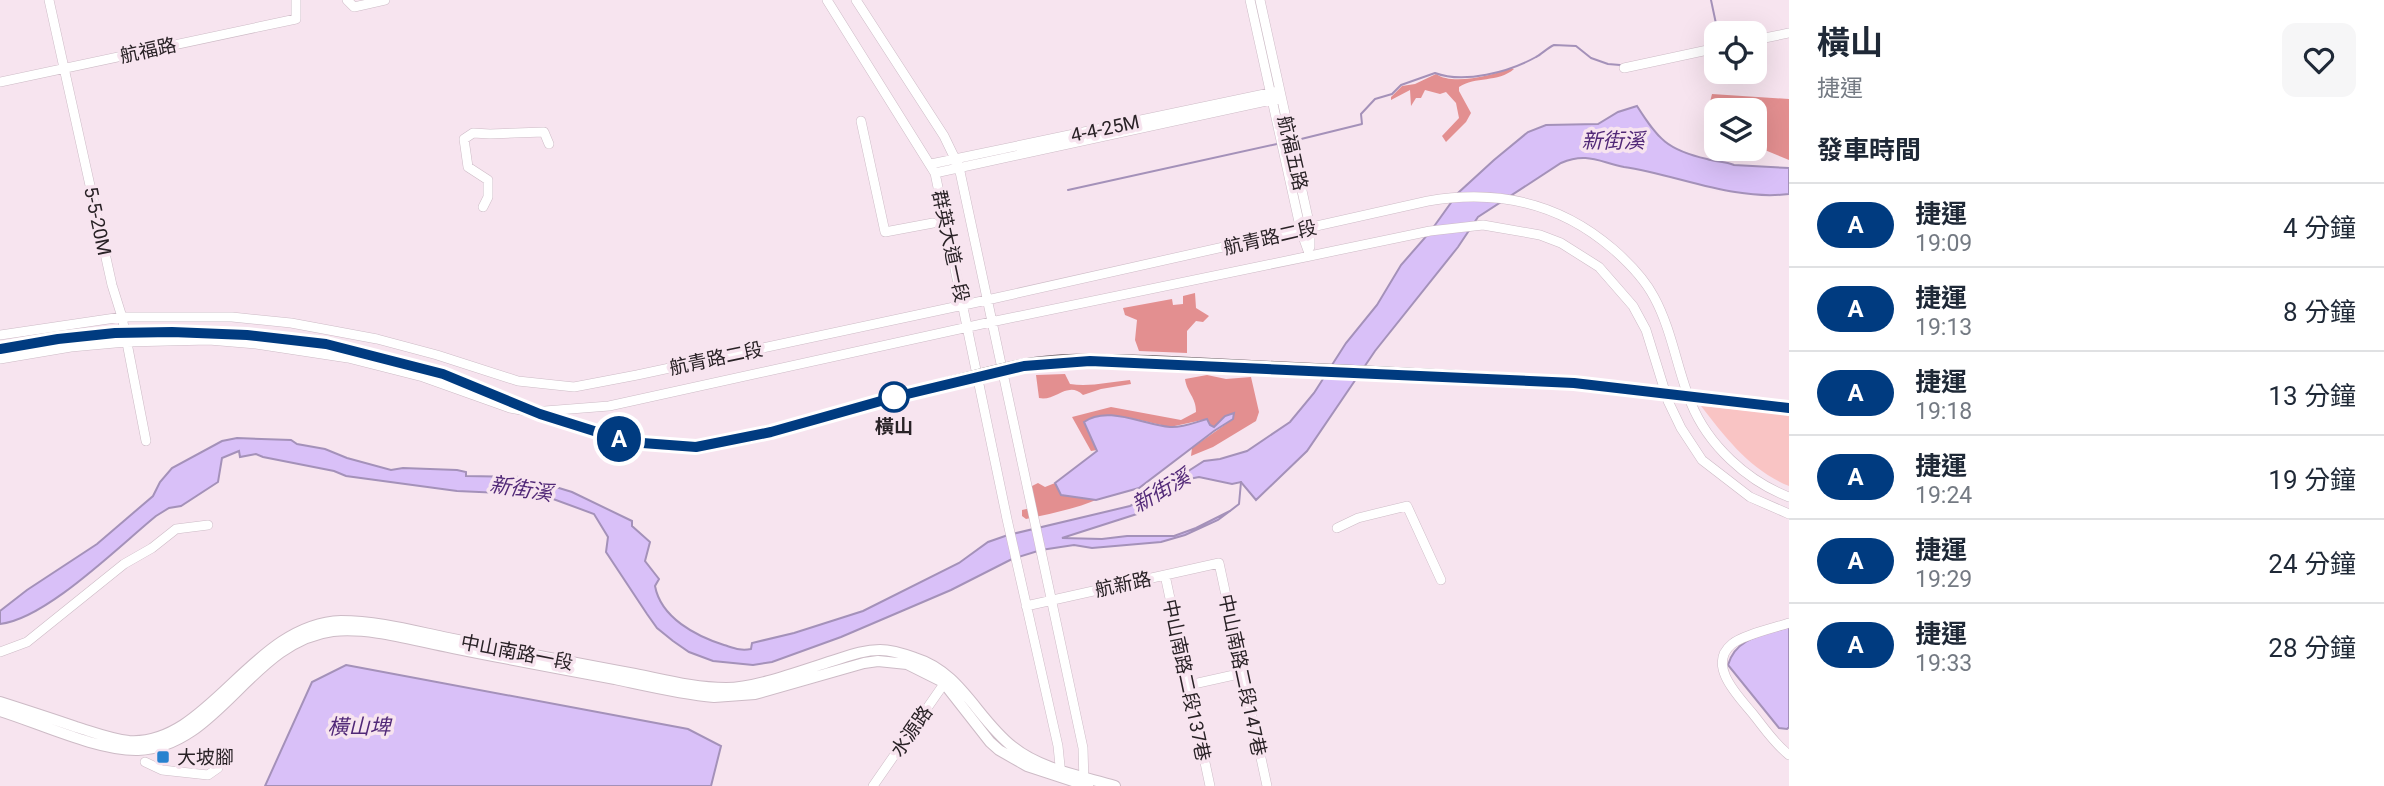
<!DOCTYPE html>
<html lang="zh-TW">
<head>
<meta charset="utf-8">
<style>
  :root { --surface:#fff; --page:#f6f6f7; --text:#1f2937; --muted:#747a83; --line:#e0e1e3 }
  body { margin:0; font-family:Roboto,"Noto Sans TC",sans-serif; background:var(--page); color:var(--text); height:100vh; display:flex; flex-direction:column; font-size:26px; white-space:nowrap }
  * { box-sizing:border-box; margin:0 }
  p { font-size:23px; color:var(--muted) }
  .icon { flex:none; width:38px; height:38px; fill:none; stroke:currentColor; stroke-width:2; stroke-linecap:round; stroke-linejoin:round }
  .map { position:relative; flex:1; overflow:hidden }
  .sheet { display:flex; flex-direction:column; background:var(--surface); width:595px }
  .sheet>* { flex:none }
  .badge { padding:0 14px; border-radius:23px; font-size:24px; line-height:46px }
  .buttons { position:absolute; left:1704px; top:21px; display:grid; gap:14px }
  .buttons a { display:grid; place-items:center; width:63px; height:63px; border-radius:14px; background:var(--surface); box-shadow:0 7px 28px #0002; font-size:35px }
  .map>.badge { position:absolute; translate:-50% -50%; box-shadow:0 0 0 4px #fff }
  h2 { padding:0 28px; font-size:26px; line-height:63px }
  .round { display:grid; place-items:center; flex:none; width:74px; height:74px; border-radius:14px; background:var(--page) }
  .summary { display:flex; align-items:center; justify-content:space-between; height:119px; padding:0 28px }
  h1 { font-size:33px; font-weight:700; line-height:52px }
  ul { padding:0; list-style:none }
  li { display:flex; align-items:center; gap:21px; height:84px; padding:0 28px; border-top:2px solid var(--line) }
  li div { flex:1 }
  li b { display:block; font-size:26px }
  li em { font-style:normal }
  li .badge { min-width:77px; font-weight:700; text-align:center }
  main { display:flex; flex:1; min-height:0 }
  .map>svg:first-child { display:block }
</style>
</head>
<body>
<main>
<div class="map">
<svg width="1789" height="786" viewBox="0 0 1789 786">
  <rect width="100%" height="100%" fill="#f7e4ef"/>
  <!-- green -->
  <path fill="#f9c4c4" d="M1701 406 1789 415V486C1750 470 1726 438 1701 406Z"/>
  <!-- forest -->
  <path fill="#e38f90" d="M1511 68 1514 69C1498 83 1475 76 1459 87V91L1471 113 1466 122 1446 142 1442 136 1459 118 1456 103 1446 92 1440 94 1425 90 1421 98H1416L1411 106 1410 90 1391 100V97L1402 86 1415 84 1436 74C1453 86 1493 75 1511 68Z
    M1712 94 1789 99V160L1755 146V110H1717V120L1712 118 1708 110Z
    M1195 293 1196 308 1209 316 1203 322 1196 321 1187 331V353L1139 351 1135 340 1137 320 1125 315 1123 308 1172 299 1173 305 1183 304V296Z
    M1065 374 1070 384C1090 387 1109 382 1130 380L1131 384 1101 389 1083 395C1068 380 1055 402 1039 398L1036 375Z
    M1207 375 1226 379 1251 377 1259 412 1256 421 1213 447 1191 456 1192 448 1233 419 1225 416 1215 427 1210 425 1207 419 1170 427 1126 417 1097 450 1091 451 1072 417 1111 407 1181 420 1196 412C1196 397 1187 393 1185 379Z
    M1038 483 1045 487 1055 483 1061 495 1096 500C1075 509 1049 514 1026 519L1022 516V510L1031 508 1030 487Z"/>
  <!-- water -->
  <path fill="#d9c0f8" stroke="#a491b9" stroke-width="2" d="M1637 106C1658 139 1667 150 1707 159 1716 162 1725 161 1734 165L1789 168V194C1734 201 1678 175 1624 167 1599 162 1587 152 1561 163L1478 217 1458 247 1375 351 1307 451 1256 500 1241 482 1232 484 1199 477 1189 479 1167 497 1140 513 1062 538 1102 539 1127 536H1174L1196 528 1230 511 1218 520 1185 535 1161 542 1092 548 1074 545 1041 550 1012 559 951 590 841 637 772 662 753 665 713 661 689 652 673 641 657 628 647 614 606 552 608 537 594 514 545 496 503 488 501 493 457 491 346 476 334 471 263 457 256 454 240 457 239 451 222 458 218 482 181 506 169 508 156 516C118 547 46 619 0 624V611L27 590 97 544 153 496 160 482 172 468 222 441 237 438 291 440 297 444 325 449 347 458 391 470 403 468 457 470 466 472V476L523 477 572 492 632 521V526L650 542 645 561 659 579 655 586C661 618 696 636 724 645 734 648 740 651 751 649L752 643 794 633 863 611 959 563 988 542 1008 535 1130 506 1151 495 1204 461 1220 459 1247 451 1290 422 1314 393 1346 343 1377 305 1401 265 1430 232 1458 193 1494 160 1528 132 1546 125 1598 124 1618 112Z
    M1234 413 1233 419 1214 431 1139 488 1096 500 1061 495 1055 483 1097 451 1084 422C1107 405 1144 425 1170 427 1182 428 1196 422 1207 419L1210 425 1214 427 1225 416Z
    M1789 627V727L1787 729 1779 728 1728 665C1736 637 1764 635 1789 627Z
    M346 665 688 729 721 746 711 786H265L312 682Z"/>
  <g fill="none" stroke-linecap="round" stroke-linejoin="round">
    <!-- stream -->
    <path stroke="#a491b9" stroke-width="2" d="M1711 0 1718 33
      M1293 141 1362 124 1361 114 1375 99 1392 94 1401 85 1435 73C1464 84 1509 72 1536 57 1542 54 1547 48 1554 45L1576 46 1591 58 1608 64 1620 65
      M1068 190 1277 144
      M1230 511 1239 504 1241 482"/>
    <!-- minor casing -->
    <g stroke="#cdbbc6" stroke-width="10">
      <path id="minor" d="M49 0 112 285 122 317 146 441
        M347 0 354 7 385 0
        M827 0 935 173 1007 519 1058 746 1061 776
        M856 0 944 136 959 167 1083 748 1084 783
        M1250 0 1301 231 1310 256
        M1260 0 1310 227V247
        M1755 40 1789 33
        M1624 68 1717 48
        M0 82 296 19V0
        M861 121 885 232 933 223
        M931 164 1279 91
        M935 173 1281 98
        M483 207 488 197V180L468 167 464 139 473 133 490 134 544 132 549 144
        M0 335 122 317H232L291 323 377 339 437 355 518 381 574 387 637 375 987 300 1428 201C1497 189 1560 203 1613 249 1629 263 1644 278 1654 297 1672 330 1677 369 1691 403 1708 445 1747 481 1789 497
        M0 359 71 347 126 342 209 340 256 344 348 358 423 377 510 408 532 412 609 406 991 322 1310 256 1430 231 1483 225 1540 235 1561 243 1599 267 1633 306 1646 330 1668 401 1681 428 1702 460 1750 497 1789 514
        M1337 528 1358 518 1407 506 1441 580
        M1165 575 1210 786
        M1026 606 1219 563 1267 786
        M1789 623C1774 628 1743 635 1732 644 1706 665 1739 697 1753 714 1765 729 1774 743 1789 755
        M0 652 27 642 124 564 152 548 176 529 208 525
        M1189 685 1243 673
        M145 762 162 770 208 775 218 768
        M873 786 948 678"/>
    </g>
    <!-- major casing -->
    <g stroke="#cdbbc6" stroke-width="12">
      <path id="major" d="M0 702C25 710 50 718 76 727 93 732 110 739 129 741 209 746 252 624 341 621 376 621 410 630 443 637 507 650 571 662 635 674 665 680 695 688 726 688 756 688 803 670 832 661 848 656 863 650 880 650 892 650 904 654 915 658 961 672 977 719 1013 747 1040 769 1081 776 1115 786
        M0 711C39 723 98 751 138 750 219 747 251 641 333 631 372 627 415 641 453 648 507 659 561 669 615 679 648 686 681 694 714 697L755 694 864 663 878 661 907 664 943 682 990 742 999 750 1027 766 1088 786"/>
    </g>
    <!-- minor -->
    <use href="#minor" stroke="#fff" stroke-width="9"/>
    <!-- major -->
    <use href="#major" stroke="#fff" stroke-width="10"/>
    <!-- rail -->
    <path stroke="#73686e" stroke-width="2" d="M0 346C152 319 298 321 445 371 526 398 606 445 694 443 707 443 722 438 735 436 778 427 819 415 861 402 914 387 968 371 1021 360 1063 352 1109 355 1152 356L1574 377 1789 403"/>
  </g>
  <g fill="none" stroke-linecap="round" stroke-linejoin="round">
    <!-- line casing -->
    <g stroke="#fff" stroke-width="16">
      <path id="line" d="M0 349 58 339 115 333 172 332 247 335 326 344 443 374 540 414 629 442 696 447 771 432 895 397 1024 366 1090 361 1574 383 1789 408"/>
    </g>
    <!-- line -->
    <use href="#line" stroke="#003b80" stroke-width="10"/>
  </g>
  <!-- markers -->
  <circle fill="#fff" stroke="#003b80" stroke-width="3.5" cx="894" cy="397" r="14"/>
  <rect fill="#2782cf" stroke="#f7e4ef" stroke-width="2.5" x="156" y="750" width="14" height="14" rx="3.5"/>
  <g text-anchor="middle" stroke-width="7" stroke-linejoin="round" paint-order="stroke">
    <!-- street labels -->
    <g font-size="19" fill="#292226" stroke="#f7e4ef">
      <text transform="translate(148 50) rotate(-12)" y="7">航福路</text>
      <text transform="translate(1105 128) rotate(-12)" y="7">4-4-25M</text>
      <text transform="translate(1293 153) rotate(77)" y="7">航福五路</text>
      <text transform="translate(98 221) rotate(78)" y="7">5-5-20M</text>
      <text transform="translate(1270 237) rotate(-13)" y="7">航青路二段</text>
      <text transform="translate(951 246) rotate(78)" y="7">群英大道一段</text>
      <text transform="translate(716 358) rotate(-12)" y="7">航青路二段</text>
      <text transform="translate(1123 584) rotate(-12)" y="7">航新路</text>
      <text transform="translate(517 652) rotate(11)" y="7">中山南路一段</text>
      <text transform="translate(1243 675) rotate(78)" y="7">中山南路二段147巷</text>
      <text transform="translate(1187 680) rotate(78)" y="7">中山南路二段137巷</text>
      <text transform="translate(911 731) rotate(-55)" y="7">水源路</text>
    </g>
    <!-- stop labels -->
    <g font-size="19" font-weight="bold" fill="#292226" stroke="#f7e4ef">
      <text x="894" y="433">橫山</text>
    </g>
    <!-- poi labels -->
    <g font-size="19" fill="#292226" stroke="#f7e4ef" text-anchor="start">
      <text x="177" y="764">大坡腳</text>
    </g>
    <!-- water labels -->
    <g font-size="21" font-style="italic" fill="#512877" stroke="#f7e4ef">
      <text x="1613" y="148">新街溪</text>
      <text transform="translate(521 489) rotate(9)" y="7">新街溪</text>
      <text transform="translate(1161 491) rotate(-30)" y="7">新街溪</text>
      <text x="359" y="734">橫山埤</text>
    </g>
  </g>
</svg>
<div class="buttons">
<a><svg class="icon" aria-label="locate" viewBox="0 0 24 24"><circle cx="12" cy="12" r="6"/><path d="M12 2v4M12 18v4M2 12h4M18 12h4"/></svg></a>
<a><svg class="icon" aria-label="layers" viewBox="0 0 24 24"><path d="M12 4l9 5-9 5-9-5zM3 14l9 5 9-5"/></svg></a>
</div>
<b class="badge" style="left:619px;top:439px;background:#003b80;color:#fff">A</b>
</div>
<section class="sheet">
<div class="summary"><div><h1>橫山</h1><p>捷運</p></div><a class="round"><svg class="icon" aria-label="heart" viewBox="0 0 24 24"><path d="M12 20l-8-8c-3-5 5-10 8-4 3-6 11-1 8 4z"/></svg></a></div>
<h2>發車時間</h2>
<ul>
<li><span class="badge" style="background:#003b80;color:#fff">A</span><div><b>捷運</b><p>19:09</p></div><em>4 分鐘</em></li>
<li><span class="badge" style="background:#003b80;color:#fff">A</span><div><b>捷運</b><p>19:13</p></div><em>8 分鐘</em></li>
<li><span class="badge" style="background:#003b80;color:#fff">A</span><div><b>捷運</b><p>19:18</p></div><em>13 分鐘</em></li>
<li><span class="badge" style="background:#003b80;color:#fff">A</span><div><b>捷運</b><p>19:24</p></div><em>19 分鐘</em></li>
<li><span class="badge" style="background:#003b80;color:#fff">A</span><div><b>捷運</b><p>19:29</p></div><em>24 分鐘</em></li>
<li><span class="badge" style="background:#003b80;color:#fff">A</span><div><b>捷運</b><p>19:33</p></div><em>28 分鐘</em></li>
</ul>
</section>
</main>
</body>
</html>
